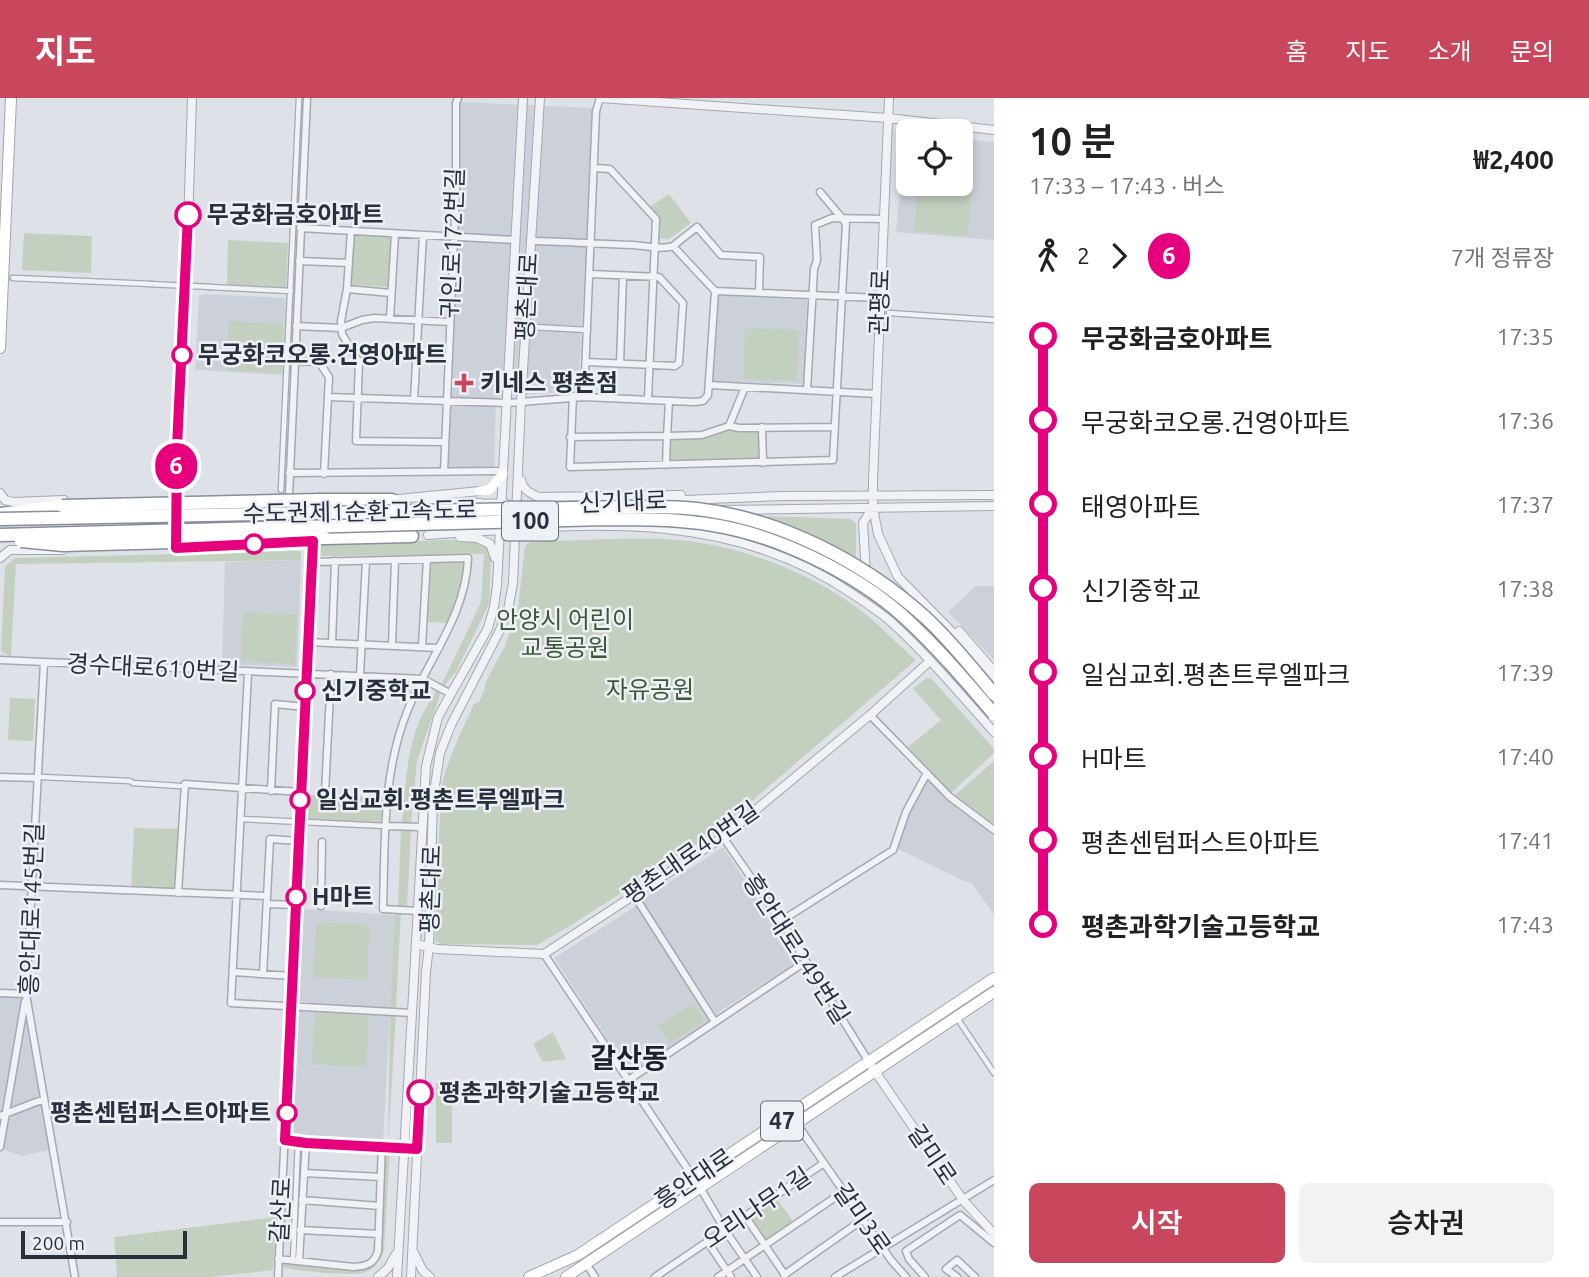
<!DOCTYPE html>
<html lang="ko">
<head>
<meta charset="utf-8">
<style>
  :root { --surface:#fff; --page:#f2f2f2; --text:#202124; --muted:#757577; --accent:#c8475c }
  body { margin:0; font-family:Ubuntu,"Noto Sans KR",sans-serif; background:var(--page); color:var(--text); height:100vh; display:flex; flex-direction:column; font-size:26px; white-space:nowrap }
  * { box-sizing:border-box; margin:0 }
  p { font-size:23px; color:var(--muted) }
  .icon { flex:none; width:38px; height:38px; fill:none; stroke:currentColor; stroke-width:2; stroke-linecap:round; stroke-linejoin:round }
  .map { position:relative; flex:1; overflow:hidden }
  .sheet { display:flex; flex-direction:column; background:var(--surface); width:595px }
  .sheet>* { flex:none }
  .badge { padding:0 14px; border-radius:23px; font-size:24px; line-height:46px }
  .tools { position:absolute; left:896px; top:21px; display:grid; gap:14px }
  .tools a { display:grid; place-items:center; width:77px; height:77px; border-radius:10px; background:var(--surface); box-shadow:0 4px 10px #0003; font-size:35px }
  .scale { position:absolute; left:21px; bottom:18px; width:166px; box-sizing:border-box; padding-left:7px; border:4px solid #28303d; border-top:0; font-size:19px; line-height:24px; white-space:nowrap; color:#28303d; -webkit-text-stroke:5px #edf0f5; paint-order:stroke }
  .map>.badge { position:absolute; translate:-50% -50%; box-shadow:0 0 0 4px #fff }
  .legs { display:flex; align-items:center; gap:10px; height:77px; padding:0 35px; font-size:23px }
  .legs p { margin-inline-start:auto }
  .summary { display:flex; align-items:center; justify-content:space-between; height:119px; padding:0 35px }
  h1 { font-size:38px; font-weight:600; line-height:52px }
  .action { display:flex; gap:14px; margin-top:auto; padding:14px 35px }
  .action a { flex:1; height:80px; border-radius:10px; background:var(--accent); color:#fff; font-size:28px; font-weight:600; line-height:80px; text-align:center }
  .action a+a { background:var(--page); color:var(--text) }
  ul { padding:0 35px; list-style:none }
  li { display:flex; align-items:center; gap:24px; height:84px; font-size:26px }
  li i { display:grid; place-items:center; width:10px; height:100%; margin:0 9px; background:currentColor }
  li i::after { content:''; width:18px; height:18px; margin:-9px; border:5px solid; border-radius:50%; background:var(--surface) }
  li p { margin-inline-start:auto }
  li:first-child i { background:linear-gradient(#0000 50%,currentColor 0) }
  li:last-child i { background:linear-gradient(currentColor 50%,#0000 0) }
  header { display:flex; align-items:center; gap:42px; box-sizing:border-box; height:98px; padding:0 35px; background:var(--accent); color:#fff }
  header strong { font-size:33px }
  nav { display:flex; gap:38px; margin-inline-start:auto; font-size:24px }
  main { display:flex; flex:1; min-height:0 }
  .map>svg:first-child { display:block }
</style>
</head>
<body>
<header>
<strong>지도</strong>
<nav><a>홈</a><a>지도</a><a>소개</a><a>문의</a></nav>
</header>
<main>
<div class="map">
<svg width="994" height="1179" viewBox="0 0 994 1179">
  <rect width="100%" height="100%" fill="#dee1e7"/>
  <!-- built -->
  <path fill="#ccd1d9" d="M460 4 594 10 578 293 496 299 494 374 445 376Z
    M908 39V86H961V41L994 44V142L896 134 905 42Z
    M203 196 286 200 283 277 195 272 199 199Z
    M718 197 807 202 804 286 712 283Z
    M301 462 297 569 239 567 228 563 222 567 225 464Z
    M976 488H994V562L948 514Z
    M930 683 955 706 994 735V817L973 787 896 750 909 715 926 684Z
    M723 749 798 863 716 916 641 803Z
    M636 808 711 924 630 976 554 860Z
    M304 811 395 817 390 912 298 908Z
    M0 895 26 896 52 1051 22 1058 0 1050Z
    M297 910 390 913 383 1045 339 1043 336 1041 327 1043 302 1042 297 1038 291 1040Z"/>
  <!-- green -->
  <path fill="#c4d0bf" d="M918 86 972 87 968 138 914 133Z
    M669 96 691 125 669 141 657 140V120L648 110Z
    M24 135 92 138 91 175 22 172Z
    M353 136 392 137 391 189 351 187Z
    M228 142 288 145 286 190 227 187Z
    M229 223 283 226 281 275 227 272Z
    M745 230 799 232 797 283 743 281Z
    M730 330 758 331 759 362 668 365 669 340Z
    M675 415 851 421 856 426V484L795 451 676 420Z
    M479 441 488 447 491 455 489 506 456 574 443 589 441 588 481 504 484 456 334 458H317L315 453 318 446Z
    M611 441C629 441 647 440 665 441 735 445 809 472 864 515 882 529 898 547 916 562L718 732 573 826 537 847 441 846 435 843 441 690C448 660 461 634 474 606L479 604 485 591V585L505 548 518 510 525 448 530 444Z
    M298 453 301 455V462L16 466 11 559 1 553 5 469 15 460Z
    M466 464C465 486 459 506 448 525L426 524 431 465Z
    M315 471 317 472 308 697 383 699 381 727 307 723 291 1040H286Z
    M243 514 297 517 295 566 241 563Z
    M926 580 932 581 994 651V655L951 695 908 649 941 622 913 591Z
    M437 591 440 597 417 663 411 724 402 725C405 692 406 658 418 626 423 614 431 602 437 591Z
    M10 600 35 601 33 643 8 642Z
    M994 663V729L954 698Z
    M401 729 411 732 407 809 398 810Z
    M134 730 178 731 174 795 131 793Z
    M395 812 401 814 396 909 391 913 396 915 388 1049 390 913Z
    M316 824 370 827 367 882 313 879Z
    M694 905 705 923 670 945 658 927Z
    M315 915 369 918 366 969 312 966Z
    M553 934 566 961 543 964 533 946Z
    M436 985H452V1045H436Z
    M383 1050 390 1051 384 1152C381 1163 374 1172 362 1175 349 1178 296 1173 283 1169V1164L355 1170 377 1161Z
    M775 1098 795 1126 764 1148 745 1118Z
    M276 1119 273 1172 211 1179H117L114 1139Z"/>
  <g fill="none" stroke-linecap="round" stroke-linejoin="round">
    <!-- pedestrian casing -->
    <g stroke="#a4a8b1" stroke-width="7">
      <path id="pedestrian" d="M13 180 152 186
        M209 189 291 193
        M889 215 994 222
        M533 229 588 232
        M281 392 299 0
        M41 679 130 683 133 685 180 688
        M241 721 386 728
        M957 920 994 975
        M289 1043 308 607
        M293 1163 298 1043"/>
    </g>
    <!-- minor casing -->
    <g stroke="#a4a8b1" stroke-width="9">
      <path id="minor" d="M595 70 610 71 656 121 648 301
        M300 130 516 142
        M351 133 347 191 341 223 342 236 359 264 356 343 445 344
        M530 143H537C569 144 602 146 634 147 646 148 662 152 673 148L715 193 708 297 703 303 694 304 584 299 596 13 600 0
        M673 148 697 129 721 157 760 159 759 194
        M299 163 349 165
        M347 191 391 195
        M715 193 880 200
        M390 221 395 136
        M296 228 341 230 362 222 374 220 450 224
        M294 263 319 264 329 279 324 376
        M359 264 380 258 416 260
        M586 264 675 268 679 265 683 205 659 179 591 176
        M620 266 623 178
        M710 287 877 296
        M807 292 814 171 817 162 815 127 832 120 884 121
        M573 298 570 369 833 362 846 125 820 94
        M328 299 507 305 584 299
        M414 302 423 137
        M729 328 739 330 835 329
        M762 329 763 365
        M570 339 667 338 669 303
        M666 367 667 338 702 337 729 328 745 289
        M444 374 456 93V5L458 0
        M289 375 503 373
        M289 397 307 0
        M312 464 468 460C466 518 427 562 407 614 382 676 385 746 383 811L418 813
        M308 544 439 550
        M332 545 335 463
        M392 547 395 462
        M422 548 427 461
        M0 562 423 581 451 596
        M44 564 26 896 75 1179
        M248 575 231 905 412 915
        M360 577 366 463
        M870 617 950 699 994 732
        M0 679 38 680
        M271 693 275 606 305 609
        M325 695 331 576
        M386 728 421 729
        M723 739 781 823 869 964
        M0 787 267 798
        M178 795 185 686 301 694
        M634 797 715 924
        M267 806 296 807
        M321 808 322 744
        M781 823 893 752 906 714 927 675
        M544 856 701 1091 725 1132 757 1179
        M233 874 292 878
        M263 876 270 741 299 743
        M0 895 26 896
        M627 983 805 864
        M0 1018 44 1001
        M797 1026 891 1162 906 1179
        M285 1042 306 1045 417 1051
        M0 1049 25 903
        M304 1075 381 1079
        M302 1102 380 1108
        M745 1118 785 1177
        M0 1124H67
        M300 1132 379 1136
        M707 1143 731 1179
        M278 1161 354 1169C367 1168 374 1166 378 1153L382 1046
        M299 1163 306 1043
        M587 1167 595 1179
        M784 1177 862 1122
        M278 1179 313 443
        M655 1179 824 1065
        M718 1179 843 1094
        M835 1179 994 1082
        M925 1179 909 1161 906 1153 960 1117 994 1145
        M957 1179 946 1171 957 1162 975 1179"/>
    </g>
    <!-- tertiary casing -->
    <g stroke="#a4a8b1" stroke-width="10">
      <path id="tertiary" d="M600 0 888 20 994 32
        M889 0 873 382V409L878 436 898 479 960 542 994 583
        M521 382C523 392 530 395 538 399L681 397
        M0 395 5 402 13 404 64 402
        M388 402 480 393
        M423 403 480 405
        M661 403 782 398 994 397
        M476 406 505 405
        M724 412 994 408
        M234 425 305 421
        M176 436 177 349 186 192 192 0
        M428 437C577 427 724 407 854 497 866 505 878 513 889 522 927 556 960 596 994 634
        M460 439 477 440 490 446 495 460
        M0 460 10 452H63
        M866 476 863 425 873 409
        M959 533 994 573
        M416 846 437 851 544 856 723 739 870 617 930 563
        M872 969 963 1102 994 1136
        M413 1153 423 1173 430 1179
        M378 1179 388 1170 396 1156
        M397 1179 426 668 438 619 488 530 494 509 497 487 523 0
        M411 1179 426 874 429 848 433 701 440 655 451 627 500 532 508 512 513 485 521 304 540 0"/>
    </g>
    <!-- primary casing -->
    <g stroke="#9ea6b2" stroke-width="12">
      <path id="primary" d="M0 250 11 0
        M529 1179 578 1157 994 880
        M566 1179 994 894"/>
    </g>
    <!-- motorway casing -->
    <g stroke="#868f9d" stroke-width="15">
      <path id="motorway" d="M320 402H392
        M0 416 62 408
        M325 440 412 438"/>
    </g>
    <!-- pedestrian -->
    <use href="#pedestrian" stroke="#f0f2f5" stroke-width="4.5"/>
    <!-- minor -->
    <use href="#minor" stroke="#f0f2f5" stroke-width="6"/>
    <!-- tertiary -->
    <use href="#tertiary" stroke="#f0f2f5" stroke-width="8"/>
    <!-- secondary -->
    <path stroke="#fff" stroke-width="9" d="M480 393 489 392 503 376"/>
    <!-- primary -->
    <use href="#primary" stroke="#fff" stroke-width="10"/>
    <!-- motorway -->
    <use href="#motorway" stroke="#fff" stroke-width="12"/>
    <!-- pedestrian-bridge casing -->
    <g stroke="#a4a8b1" stroke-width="7" stroke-linecap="butt">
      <path id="pedestrian-bridge" d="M148 186 212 189"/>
    </g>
    <!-- motorway-bridge casing -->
    <g stroke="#868f9d" stroke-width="15" stroke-linecap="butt">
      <path id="motorway-bridge" d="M62 408 320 402
        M0 421 628 409C651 409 674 408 697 411 781 421 864 464 926 520 951 543 972 570 994 596
        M0 437 607 421C642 421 678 421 713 427 777 437 855 475 903 518 936 548 965 582 994 616
        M21 443 63 447 325 440"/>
    </g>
    <!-- pedestrian-bridge -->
    <use href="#pedestrian-bridge" stroke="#f0f2f5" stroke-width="4.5"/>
    <!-- motorway-bridge -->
    <use href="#motorway-bridge" stroke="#fff" stroke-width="12"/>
  </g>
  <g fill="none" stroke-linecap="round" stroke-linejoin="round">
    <!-- line-1 casing -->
    <g stroke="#fff" stroke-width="16">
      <path id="line-1" d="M188 117 177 349 176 450 313 443 285 1042 306 1045 417 1051 420 995"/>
    </g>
    <!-- line-1 -->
    <use href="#line-1" stroke="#e6007e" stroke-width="10"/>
  </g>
  <!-- markers -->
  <g fill="#fff" stroke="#e6007e" stroke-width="3.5">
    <circle cx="188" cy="117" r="12"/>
    <circle cx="182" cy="257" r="9"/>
    <circle cx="254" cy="446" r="9"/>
    <circle cx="305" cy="593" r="9"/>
    <circle cx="300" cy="702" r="9"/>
    <circle cx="296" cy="799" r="9"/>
    <circle cx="420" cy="995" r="12"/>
    <circle cx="287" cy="1015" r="9"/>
  </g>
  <path fill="#c8475c" stroke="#edf0f5" stroke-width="2.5" d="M460.5 274.5h7v7h7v7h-7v7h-7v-7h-7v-7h7z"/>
  <g text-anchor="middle" stroke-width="5" stroke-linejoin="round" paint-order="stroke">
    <!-- shield labels -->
    <g fill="#edf0f5" stroke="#636a74" stroke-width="2">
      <rect x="502" y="403.5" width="56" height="39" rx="5"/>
      <rect x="761" y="1003.5" width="42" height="39" rx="5"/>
    </g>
    <g font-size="23" font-weight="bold" fill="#28303d">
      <text x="530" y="431">100</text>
      <text x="782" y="1031">47</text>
    </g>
    <!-- stop labels -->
    <g font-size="24" font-weight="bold" fill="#28303d" stroke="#edf0f5" text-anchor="start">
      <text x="207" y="125">무궁화금호아파트</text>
      <text x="198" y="265">무궁화코오롱.건영아파트</text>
      <text x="321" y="601">신기중학교</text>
      <text x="316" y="710">일심교회.평촌트루엘파크</text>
      <text x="312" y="807">H마트</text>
      <text x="439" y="1003">평촌과학기술고등학교</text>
      <text x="271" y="1023" text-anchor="end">평촌센텀퍼스트아파트</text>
    </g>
    <!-- street labels -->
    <g font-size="24" fill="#28303d" stroke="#edf0f5">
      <text transform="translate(453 145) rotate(-88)" y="8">귀인로172번길</text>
      <text transform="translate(527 199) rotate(-87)" y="8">평촌대로</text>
      <text transform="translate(880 204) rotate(-88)" y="8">관평로</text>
      <text transform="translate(623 404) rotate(-2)" y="8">신기대로</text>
      <text transform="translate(360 414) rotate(-1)" y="8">수도권제1순환고속도로</text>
      <text transform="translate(153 570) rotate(3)" y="8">경수대로610번길</text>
      <text transform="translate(691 755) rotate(-35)" y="8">평촌대로40번길</text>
      <text transform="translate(431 791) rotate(-88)" y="8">평촌대로</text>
      <text transform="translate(32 811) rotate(-88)" y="8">흥안대로145번길</text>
      <text transform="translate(796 851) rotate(57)" y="8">흥안대로249번길</text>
      <text transform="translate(932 1057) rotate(56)" y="8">갈미로</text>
      <text transform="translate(694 1081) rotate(-34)" y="8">흥안대로</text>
      <text transform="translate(757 1110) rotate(-34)" y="8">오리나무1길</text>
      <text transform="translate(281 1112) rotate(-87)" y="8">갈산로</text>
      <text transform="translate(862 1121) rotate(55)" y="8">갈미3로</text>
    </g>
    <!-- poi labels -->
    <g font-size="24" font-weight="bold" fill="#28303d" stroke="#edf0f5" text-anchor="start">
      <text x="480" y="293">키네스 평촌점</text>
    </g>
    <!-- park labels -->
    <g font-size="24" fill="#3d5836" stroke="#edf0f5">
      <text x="565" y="530">안양시 어린이<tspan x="565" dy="28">교통공원</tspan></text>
      <text x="650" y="600">자유공원</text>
    </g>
    <!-- quarter labels -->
    <g font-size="28" font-weight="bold" fill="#1a212d" stroke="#edf0f5">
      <text x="629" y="970">갈산동</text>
    </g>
  </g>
</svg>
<div class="tools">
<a><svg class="icon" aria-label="locate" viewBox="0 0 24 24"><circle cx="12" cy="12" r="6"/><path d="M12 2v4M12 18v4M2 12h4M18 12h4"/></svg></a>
</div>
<div class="scale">200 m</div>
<b class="badge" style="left:176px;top:368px;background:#e6007e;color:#fff">6</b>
</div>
<section class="sheet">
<div class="summary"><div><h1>10 분</h1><p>17:33 – 17:43 · 버스</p></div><b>₩2,400</b></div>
<div class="legs"><svg class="icon" aria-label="walk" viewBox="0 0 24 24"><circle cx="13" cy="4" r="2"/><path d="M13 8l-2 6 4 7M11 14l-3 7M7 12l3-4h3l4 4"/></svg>2<svg class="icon" aria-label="forward" viewBox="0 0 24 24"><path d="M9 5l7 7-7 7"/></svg><b class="badge" style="background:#e6007e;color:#fff">6</b><p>7개 정류장</p></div>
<ul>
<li><i style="color:#e6007e"></i><b>무궁화금호아파트</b><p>17:35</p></li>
<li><i style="color:#e6007e"></i><span>무궁화코오롱.건영아파트</span><p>17:36</p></li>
<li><i style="color:#e6007e"></i><span>태영아파트</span><p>17:37</p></li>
<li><i style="color:#e6007e"></i><span>신기중학교</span><p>17:38</p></li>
<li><i style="color:#e6007e"></i><span>일심교회.평촌트루엘파크</span><p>17:39</p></li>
<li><i style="color:#e6007e"></i><span>H마트</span><p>17:40</p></li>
<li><i style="color:#e6007e"></i><span>평촌센텀퍼스트아파트</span><p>17:41</p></li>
<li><i style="color:#e6007e"></i><b>평촌과학기술고등학교</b><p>17:43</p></li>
</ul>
<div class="action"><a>시작</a><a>승차권</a></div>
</section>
</main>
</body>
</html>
